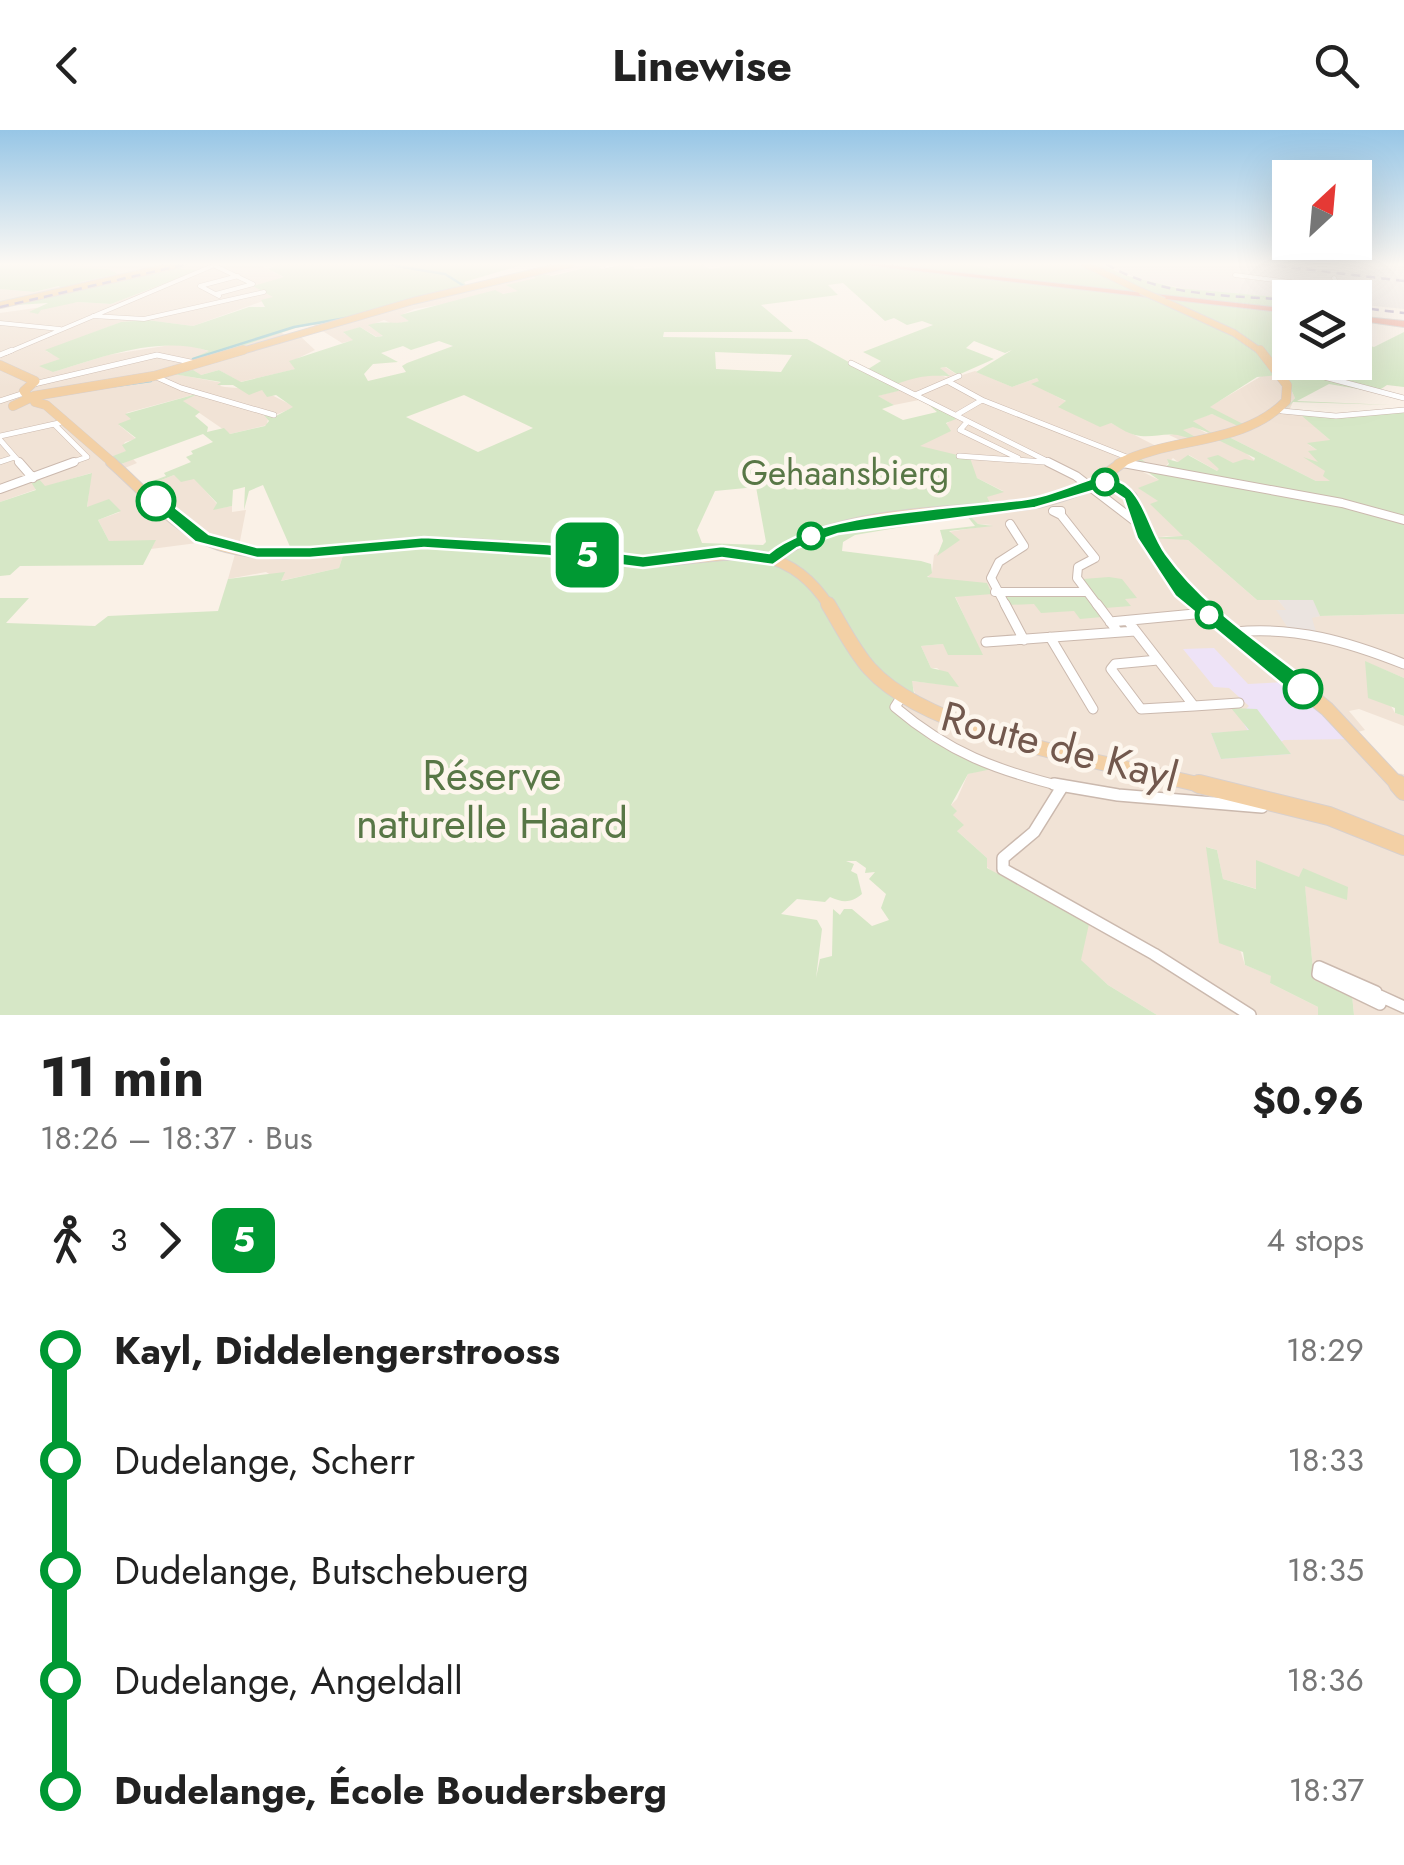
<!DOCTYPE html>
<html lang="en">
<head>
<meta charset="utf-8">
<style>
  :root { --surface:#fff; --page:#f6f6f6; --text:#222; --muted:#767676 }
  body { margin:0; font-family:Jost,sans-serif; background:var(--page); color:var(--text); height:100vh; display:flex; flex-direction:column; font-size:38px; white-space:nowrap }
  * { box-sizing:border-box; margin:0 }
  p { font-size:32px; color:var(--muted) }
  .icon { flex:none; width:55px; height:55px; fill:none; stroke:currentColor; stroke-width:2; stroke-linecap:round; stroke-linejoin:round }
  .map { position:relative; height:885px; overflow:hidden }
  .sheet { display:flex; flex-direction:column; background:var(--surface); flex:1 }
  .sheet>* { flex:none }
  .badge { padding:0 20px; border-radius:15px; font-size:35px; line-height:65px }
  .needle { width:65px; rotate:26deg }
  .tools { position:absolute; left:1272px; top:30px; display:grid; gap:20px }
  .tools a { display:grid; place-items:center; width:100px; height:100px; border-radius:0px; background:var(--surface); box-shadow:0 10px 40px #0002; font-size:50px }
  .map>.badge { position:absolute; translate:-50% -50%; box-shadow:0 0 0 5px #fff }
  .legs { display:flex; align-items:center; gap:15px; height:110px; padding:0 40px; font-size:32px }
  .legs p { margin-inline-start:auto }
  .headline { display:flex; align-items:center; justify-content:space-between; height:170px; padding:0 40px }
  h1 { font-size:55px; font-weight:700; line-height:75px }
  ul { padding:0 40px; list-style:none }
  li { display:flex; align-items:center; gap:35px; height:110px; font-size:38px }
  li i { display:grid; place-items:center; width:15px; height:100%; margin:0 12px; background:currentColor }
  li i::after { content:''; width:25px; height:25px; margin:-12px; border:8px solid; border-radius:50%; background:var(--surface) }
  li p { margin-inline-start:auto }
  li:first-child i { background:linear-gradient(#0000 50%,currentColor 0) }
  li:last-child i { background:linear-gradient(currentColor 50%,#0000 0) }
  header { display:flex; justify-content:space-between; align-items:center; height:130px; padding:0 40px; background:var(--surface); font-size:45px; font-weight:700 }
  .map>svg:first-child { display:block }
</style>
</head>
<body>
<header><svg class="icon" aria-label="back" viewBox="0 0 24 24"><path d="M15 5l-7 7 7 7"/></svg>Linewise<svg class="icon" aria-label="search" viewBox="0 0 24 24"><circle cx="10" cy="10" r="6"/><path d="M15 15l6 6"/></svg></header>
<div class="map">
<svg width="1404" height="885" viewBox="0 0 1404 885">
  <rect width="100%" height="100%" fill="#faf1e7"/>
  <!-- residential -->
  <path fill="#f1e3d6" d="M182 134 0 176V159L34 162 79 152 108 139 66 137 70 135Z
    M191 134H257L285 148 264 161 274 167 193 196 146 190 121 192 46 221 62 229 53 242 108 225 183 213 211 222 193 229 199 230 280 202 287 206 317 198 313 194 566 134 596 135 507 155 519 161 415 179 401 185 411 190 395 195 384 190 369 196 384 205 377 207 360 197 344 203 355 210 342 213 321 200 300 206 315 220 290 232 296 239 240 252 219 240 201 245 175 244 223 253 220 256 225 257 262 260 295 277 268 288 267 295 230 304 182 271 200 263 126 283 132 289 119 295 136 309 125 312 123 316 127 321 114 326 121 334 133 329 137 333 125 338 146 356 174 345 194 348 217 374 214 379 232 376V382L246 380 239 416 262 420 346 416 339 438 280 451 266 442 228 449 235 424 197 413 151 419 155 411H109L98 390 120 382 87 378 91 343 44 357 38 349 32 352 37 359 0 372V183L78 172 111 174 195 142 176 139Z
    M945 237 959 246 975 241 1012 257 1037 248 1040 251 1033 254 1067 272 1059 276 1111 293 1158 317 1182 311 1169 305 1179 303 1192 310 1195 308 1181 300 1193 296 1210 305 1192 290 1212 284 1242 295 1209 277 1265 244 1283 245 1295 267 1289 281 1324 287 1303 286 1331 311 1309 315 1319 321V329L1339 351 1318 352 1227 306 1255 331 1217 341 1189 325 1188 330 1178 332 1173 328 1164 338 1143 342 1161 351 1139 358 1160 372 1184 407 1159 406 1188 410 1257 470H1278L1287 480H1278L1288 498 1315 502 1311 487 1320 486 1404 484V548L1366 532 1395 583 1404 586V596L1359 579 1349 581 1365 600 1358 602 1396 643 1404 644V885H1354L1352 865 1314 850 1303 738 1300 747 1257 759 1223 749 1217 720 1207 717 1245 835 1272 846 1270 853 1318 877V885H1157L1108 855 1080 830 987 737V728L956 700 951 675 957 669 968 644 990 638 931 611 893 580 898 572 916 567 911 551 958 556 937 538H931L921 516 943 514 982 525 955 466 925 444 932 442 934 425 953 412 948 402 992 395 978 394 969 386 991 376 986 367 1003 361 977 348 958 327 918 316 954 288 919 270 894 275 877 266 900 260 892 255 920 245 932 242 946 247 949 245 938 239Z"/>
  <!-- industrial -->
  <path fill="#ebe4e0" d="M1100 134H1281L1355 142 1404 136V179L1355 174V168H1290L1191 160 1146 151Z
    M1278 470H1314L1320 486 1312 488 1316 502 1288 498 1276 480H1286Z"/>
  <!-- education -->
  <path fill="#eee3f7" d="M1214 518 1248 554 1287 552 1352 609 1284 610 1281 612 1291 624 1221 629 1211 603 1248 601 1235 578 1245 580 1249 576 1229 558 1214 557 1183 519Z"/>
  <!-- green -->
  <path fill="#d6e7c6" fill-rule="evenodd" d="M0 134H95L68 137 108 139 118 144 80 152 84 157 182 134H191L180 139 200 140 111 174 78 172 41 180 38 184 29 182 48 173 0 176 63 161 59 156 34 162 0 159Z
    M269 134H525L464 152 466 155 552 134H566L536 142 552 146 596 135 602 139 629 134 635 139 702 134 710 139 744 134H856L1155 168 1165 173V169L1290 182V210L1286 213 1290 215V229H1276L1322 246 1329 244 1306 233 1330 238 1314 233 1355 232V212L1374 217 1404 202V257L1387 255 1381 259 1388 264 1329 254 1297 271 1392 275 1293 272 1285 280 1295 268 1280 235 1232 199 1221 197 1266 226 1280 245 1257 247 1210 277 1243 294 1238 296 1212 284 1193 291 1213 304 1193 297 1183 300 1197 308 1192 310C1169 298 1155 310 1135 305 1127 303 1118 297 1111 293L1100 297 1058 277 1066 271 1031 254 1039 251 1037 248 1012 257 976 242 1012 220 1005 223 974 211 966 218 994 229 958 245 946 237 940 238 950 246C926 245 918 246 894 255L902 260 878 266 894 275 882 279 903 290 937 282 920 267 949 281 956 289 946 293 951 301 920 316 970 328 977 348 1004 362 987 367 992 377 970 386 978 394 993 396 949 401 960 410 937 426 943 411 940 400 975 396 967 386 855 405 843 412 842 421 921 431 931 434 932 443 927 447 987 453 992 464 955 467 983 525H948L943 514 921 516 931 538 948 542 959 557 912 551 915 570 904 564 893 581 931 611 992 639 968 644 951 675 957 681 953 685 964 695 957 701 987 728V738L1089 794 1081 830 1108 855 1157 885H0V468H29L6 493 95 496 108 486 218 481 228 449 285 442 281 451 339 438 346 416C309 417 275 422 238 416L291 419 263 355 249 361 244 380 245 357 233 360 232 376 213 380 217 373 194 349 181 352 174 345 146 356 144 354 166 346 164 343 191 332 186 327 193 324 191 321 213 312 203 304 121 334 113 326 126 321 122 315 136 308 118 294 131 289 125 284 200 263 183 271 200 282 195 286 208 297 207 302 224 298 230 304 265 296 269 291 264 285 274 287 293 277 276 265 267 267 262 260 249 265 233 255H217L221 252 173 244 193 240 201 245 219 240 241 252 295 239 289 231 353 210 343 202 360 197 376 207 383 206 368 195C383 190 394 195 409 191L400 185 495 160 503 164 518 161 506 155 536 148 529 143 363 185 299 197 199 230 191 229 209 221C159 205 102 227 53 242L39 236 60 229 45 220 121 192 147 190 193 196 249 177H265L261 170 273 167 253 156 284 147 268 139 275 136ZM843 153 885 191 894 188 907 195 922 191 933 195 863 222 881 231 865 241 807 209 663 207 664 202H793L761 175 838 165 828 155ZM439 211 453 216 407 233 402 236 406 242 368 251 364 244 373 234 398 232 381 223 403 216 411 220ZM715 222 792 225 781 242 716 239ZM464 265 533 298 478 322 406 287ZM756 357 766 412 763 415 702 413 697 400 715 361ZM846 731H856L866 738 865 743 875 742 869 749 886 764 881 778 889 790 872 796 852 779H844L840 785 833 779 832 826 820 829 816 848 822 799 817 790 781 784 797 769 825 772 830 767C843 773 851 773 862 764L857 744 851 741 854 734Z
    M882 134H970L990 138 994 134H1100L1124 145 1177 158 1290 168V179Z
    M1404 281V484L1320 486 1313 470H1257L1188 410 1151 408 1183 406 1150 374 1158 371 1138 358 1159 350 1132 331 1140 328 1149 335 1164 338 1169 334 1167 329 1178 332 1188 325 1217 341 1219 339 1207 328 1218 325 1233 333 1245 329 1254 331 1255 328 1216 309 1227 306 1316 351H1330L1323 346 1325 341 1303 327 1318 332 1308 321 1317 320 1307 313 1330 310 1302 286Z
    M92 343 87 377 109 369 121 381 98 390 109 411 156 410 143 435 20 436 10 445 0 446V372L36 360 31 352 39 349 45 356Z
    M1109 447 1122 449 1137 468 1125 469 1131 476 1105 478 1083 449Z
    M1048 462 1085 466 1102 487 1080 489 1074 481 1041 483 1034 474 1008 475 1003 465Z
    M1365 531 1404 548V586L1395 583V578L1368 568Z
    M1231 578 1257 579 1291 624 1221 629 1211 603 1249 600Z
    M1206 717 1217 720 1223 749 1256 759V730L1299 747 1303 738 1348 757 1347 770 1305 756 1314 850 1352 865 1354 885H1318V877L1270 853 1271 846 1245 835 1243 822 1219 813Z"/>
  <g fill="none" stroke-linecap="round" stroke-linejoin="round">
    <!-- stream -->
    <path stroke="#a4cfd3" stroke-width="2.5" d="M387 134 394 135
      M396 136 445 144 464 156
      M193 229 294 197 346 188
      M115 256 151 251"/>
    <!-- minor-far4 casing -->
    <g stroke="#cbb9ae" stroke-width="5">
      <path id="minor-far4" d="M215 136 253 154 216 164
        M606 136 618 134
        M1235 145 1338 158
        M1334 148 1343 168
        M219 166 200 156 238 146
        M93 186 144 189 264 162
        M0 193 60 199
        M6 223 217 134"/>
    </g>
    <!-- minor-far3 casing -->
    <g stroke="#cbb9ae" stroke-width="6">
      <path id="minor-far3" d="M0 225 12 220
        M851 233 1053 334
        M1275 234 1404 268
        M154 246 181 258 274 285
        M949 252 982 270 1129 328
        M34 254 157 225 195 233
        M915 265 959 246
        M0 271 24 263
        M1282 281 1336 286 1404 280
        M958 284 982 270
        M967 292 960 300 1018 328
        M56 296 87 327 67 334
        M0 306 59 293
        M0 310 21 334
        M959 326 1044 332
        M0 332 15 327
        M1123 333 1130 334"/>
    </g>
    <!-- minor-far2 casing -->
    <g stroke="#cbb9ae" stroke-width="10">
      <path id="minor-far2" d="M19 332 33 348
        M1048 332 1076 346 1140 395
        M1123 333 1342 373 1404 390
        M0 359 74 332
        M1053 381H1061V385Z
        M1061 385 1095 428 1078 437 1077 448 1098 476
        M995 462H1087
        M1006 476 991 448 999 432 1024 416 1010 394"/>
    </g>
    <!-- minor-far1 casing -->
    <g stroke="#cbb9ae" stroke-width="11">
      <path id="minor-far1" d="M1005 474 1024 510
        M1097 474 1118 502
        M1128 491 1194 576 1141 579 1111 539 1115 534 1158 530
        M1110 492 1205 483
        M1235 502C1295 496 1349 512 1404 534
        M1050 507 1093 579
        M986 512 1135 501
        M902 566 895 577C949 623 996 640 1064 657
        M1194 576 1239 573"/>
    </g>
    <!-- minor casing -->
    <g stroke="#cbb9ae" stroke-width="14">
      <path id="minor" d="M1054 654 1118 665 1262 677
        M1062 657 1034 702 1003 728V739L1154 824 1250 885
        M1319 837 1376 862 1380 874 1318 844Z
        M1380 866 1404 877"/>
    </g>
    <!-- major-far4 casing -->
    <g stroke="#d8d0cd" stroke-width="8">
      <path id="major-far4" d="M1085 134 1141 161
        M1164 171 1234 203 1263 223
        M0 175 181 134
        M235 223 413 171 570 134"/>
    </g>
    <!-- major-far3 casing -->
    <g stroke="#d8d0cd" stroke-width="10">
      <path id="major-far3" d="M0 235 35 251 24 261 29 268
        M35 272 46 275 114 334
        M13 276 34 266 154 246 243 220
        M1118 334C1171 306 1243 316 1286 271L1287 255 1260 220"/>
    </g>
    <!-- major-far2 casing -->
    <g stroke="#d8d0cd" stroke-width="12">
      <path id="major-far2" d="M111 332C143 360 178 402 219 415 284 435 358 413 424 413 469 413 516 416 561 422 588 425 617 432 644 432 716 431 780 399 829 476
        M1106 347 1132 367 1148 412 1182 461 1201 476
        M1091 355 1123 332
        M773 429C838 377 956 385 1036 373 1056 370 1076 361 1095 354"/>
    </g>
    <!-- major-far1 casing -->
    <g stroke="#d8d0cd" stroke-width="16">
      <path id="major-far1" d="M828 474C841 495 853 520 870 539 931 607 1118 634 1209 657
        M1198 474 1327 579 1400 657"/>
    </g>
    <!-- major casing -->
    <g stroke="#d8d0cd" stroke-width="20">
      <path id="major" d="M1199 654 1329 686 1404 716
        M1398 654 1404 661"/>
    </g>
    <!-- highway casing -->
    <g stroke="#d8d0cd" stroke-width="2">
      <path id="highway" d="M858 134H878L1290 179V183Z
        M1355 186 1404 191V197L1355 190Z"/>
    </g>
    <!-- minor-far4 -->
    <use href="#minor-far4" stroke="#fff" stroke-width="4"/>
    <!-- minor-far3 -->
    <use href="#minor-far3" stroke="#fff" stroke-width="5"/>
    <!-- minor-far2 -->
    <use href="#minor-far2" stroke="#fff" stroke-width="8"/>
    <!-- minor-far1 -->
    <use href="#minor-far1" stroke="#fff" stroke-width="9"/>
    <!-- minor -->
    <use href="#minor" stroke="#fff" stroke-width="11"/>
    <!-- major-far4 -->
    <use href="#major-far4" stroke="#f3d0a5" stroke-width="6"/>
    <!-- major-far3 -->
    <use href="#major-far3" stroke="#f3d0a5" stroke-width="9"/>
    <!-- major-far2 -->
    <use href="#major-far2" stroke="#f3d0a5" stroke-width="10"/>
    <!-- major-far1 -->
    <use href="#major-far1" stroke="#f3d0a5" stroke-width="14"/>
    <!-- major -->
    <use href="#major" stroke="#f3d0a5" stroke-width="18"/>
    <!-- highway -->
    <use href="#highway" fill="#efb1a3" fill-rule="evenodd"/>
    <!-- rail -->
    <path stroke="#b3a6c3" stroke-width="2.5" stroke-dasharray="9 6" stroke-linecap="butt" d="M1106 134C1161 167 1228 165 1290 170
      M1262 134 1404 151
      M0 177 187 134
      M1355 177 1404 183"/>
    <!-- major-bridge casing -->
    <g stroke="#d8d0cd" stroke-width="8" stroke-linecap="butt">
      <path id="major-bridge" d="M1141 161 1164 171"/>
    </g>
    <!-- major-bridge -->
    <use href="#major-bridge" stroke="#f3d0a5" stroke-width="6"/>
  </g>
  <!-- sky -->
  <linearGradient id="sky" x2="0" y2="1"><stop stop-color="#97c6e6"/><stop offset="0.52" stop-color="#fdf9f4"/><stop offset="1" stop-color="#fdf9f4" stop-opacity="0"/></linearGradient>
  <rect width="1404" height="258" fill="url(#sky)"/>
  <!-- line-1 -->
  <path fill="#093" stroke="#fff" stroke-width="2.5" d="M1093 348C1142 340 1145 395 1166 424 1204 477 1261 513 1311 553L1315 559 1311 565H1295L1175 466 1137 408 1124 369 1106 357 1035 378 838 404 797 418 773 435 722 428 643 438 548 426 424 418 310 428H257L195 412 147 371 162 367 209 404 257 417H310L424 407 548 414 643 426 722 416 769 423C820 380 958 379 1026 369 1049 366 1072 355 1093 348Z"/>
  <!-- markers -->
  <g fill="#fff" stroke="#093" stroke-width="5">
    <circle cx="1105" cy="352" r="12"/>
    <circle cx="156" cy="371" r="18"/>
    <circle cx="811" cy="406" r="12"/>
    <circle cx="1209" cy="485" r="12"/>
    <circle cx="1303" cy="559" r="18"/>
  </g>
  <g text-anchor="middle" stroke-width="9" stroke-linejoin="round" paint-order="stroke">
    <!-- park labels -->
    <g font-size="35" fill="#587746" stroke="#fdf6ed">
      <text x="845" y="355">Gehaansbierg</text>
    </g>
    <!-- near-street labels -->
    <g font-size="42" fill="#72584d" stroke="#fdf6ed">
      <text transform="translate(1060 616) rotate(15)" y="15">Route de Kayl</text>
    </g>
    <!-- near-park labels -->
    <g font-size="42" fill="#587746" stroke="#fdf6ed">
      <text x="492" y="660">Réserve<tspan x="492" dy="48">naturelle Haard</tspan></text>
    </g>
  </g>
</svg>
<div class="tools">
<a><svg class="needle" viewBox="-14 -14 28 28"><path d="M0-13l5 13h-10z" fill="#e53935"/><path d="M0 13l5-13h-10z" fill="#767676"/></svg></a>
<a><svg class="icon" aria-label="layers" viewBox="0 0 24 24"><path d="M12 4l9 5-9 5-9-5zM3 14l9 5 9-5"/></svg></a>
</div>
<b class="badge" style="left:587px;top:425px;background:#093;color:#fff">5</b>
</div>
<section class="sheet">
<div class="headline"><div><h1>11 min</h1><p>18:26 – 18:37 · Bus</p></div><b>$0.96</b></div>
<div class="legs"><svg class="icon" aria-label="walk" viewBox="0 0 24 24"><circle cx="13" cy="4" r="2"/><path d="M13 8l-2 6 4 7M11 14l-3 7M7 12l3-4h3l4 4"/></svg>3<svg class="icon" aria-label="forward" viewBox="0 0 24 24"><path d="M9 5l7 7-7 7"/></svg><b class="badge" style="background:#093;color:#fff">5</b><p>4 stops</p></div>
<ul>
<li><i style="color:#093"></i><b>Kayl, Diddelengerstrooss</b><p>18:29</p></li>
<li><i style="color:#093"></i><span>Dudelange, Scherr</span><p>18:33</p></li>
<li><i style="color:#093"></i><span>Dudelange, Butschebuerg</span><p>18:35</p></li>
<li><i style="color:#093"></i><span>Dudelange, Angeldall</span><p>18:36</p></li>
<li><i style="color:#093"></i><b>Dudelange, École Boudersberg</b><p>18:37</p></li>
</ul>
</section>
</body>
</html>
